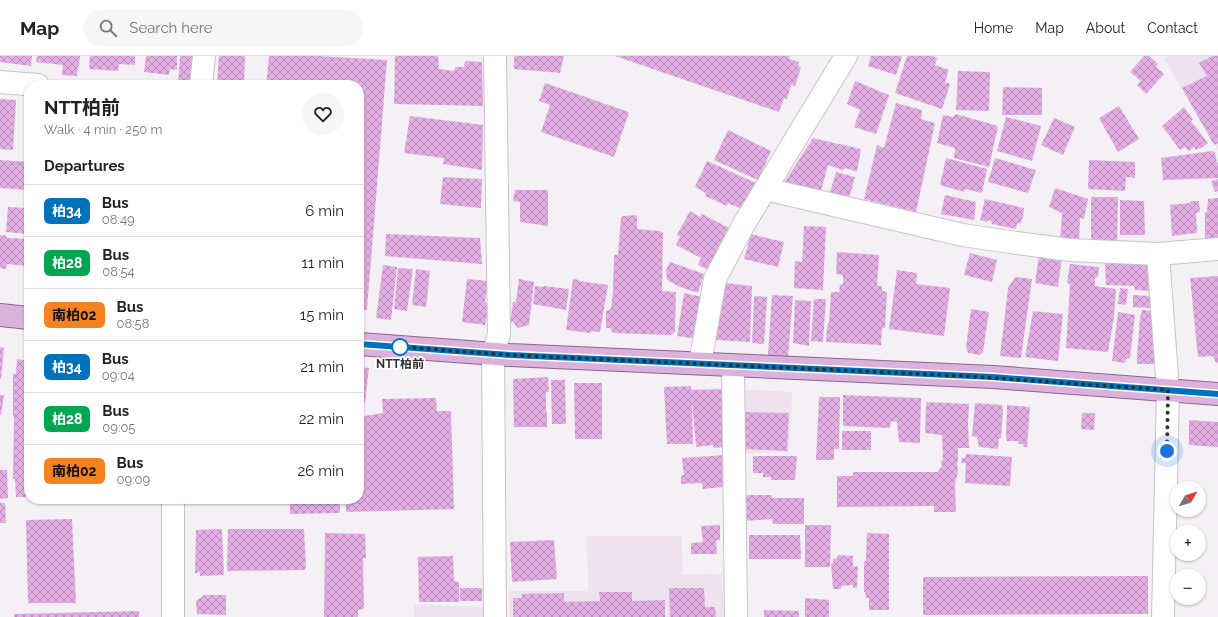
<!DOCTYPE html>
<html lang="en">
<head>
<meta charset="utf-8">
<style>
  :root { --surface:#fff; --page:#f6f6f6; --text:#222; --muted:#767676; --line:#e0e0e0 }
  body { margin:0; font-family:Raleway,"Noto Sans JP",sans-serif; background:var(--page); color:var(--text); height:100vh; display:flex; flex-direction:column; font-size:15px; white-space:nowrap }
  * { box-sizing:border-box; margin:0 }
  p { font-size:13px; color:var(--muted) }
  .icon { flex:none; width:22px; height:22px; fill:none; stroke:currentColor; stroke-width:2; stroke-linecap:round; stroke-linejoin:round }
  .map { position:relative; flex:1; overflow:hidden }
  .sheet { position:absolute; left:24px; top:24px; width:340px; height:424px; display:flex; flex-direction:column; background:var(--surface); border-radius:16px; box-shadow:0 1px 3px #0004 }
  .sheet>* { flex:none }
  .badge { padding:0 8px; border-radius:6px; font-size:14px; line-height:26px }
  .needle { width:26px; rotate:52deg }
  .tools { position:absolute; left:1170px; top:425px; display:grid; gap:8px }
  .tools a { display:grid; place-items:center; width:36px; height:36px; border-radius:50%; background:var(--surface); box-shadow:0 1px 3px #0004; font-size:20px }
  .you { position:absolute; width:20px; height:20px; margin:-10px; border:3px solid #fff; border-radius:50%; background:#1a73e8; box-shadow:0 0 0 6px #1a73e833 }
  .map>.badge { position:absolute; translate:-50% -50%; box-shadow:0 0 0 2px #fff }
  h2 { padding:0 20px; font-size:15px; line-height:36px }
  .round { display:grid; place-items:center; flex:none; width:42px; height:42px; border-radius:21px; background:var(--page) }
  .head { display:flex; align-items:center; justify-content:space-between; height:68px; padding:0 20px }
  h1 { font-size:19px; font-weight:700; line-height:30px }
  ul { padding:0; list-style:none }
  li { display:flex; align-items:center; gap:12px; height:52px; padding:0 20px; border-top:1px solid var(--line) }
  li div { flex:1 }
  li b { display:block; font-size:15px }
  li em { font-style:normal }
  li .badge { min-width:44px; font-weight:700; text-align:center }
  header { display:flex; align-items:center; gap:24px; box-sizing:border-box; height:56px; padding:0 20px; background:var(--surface); border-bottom:1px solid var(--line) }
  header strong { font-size:19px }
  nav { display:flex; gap:22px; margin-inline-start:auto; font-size:14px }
  .search { width:280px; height:36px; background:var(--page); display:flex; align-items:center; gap:10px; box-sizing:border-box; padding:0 14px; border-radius:22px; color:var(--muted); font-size:15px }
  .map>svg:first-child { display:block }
</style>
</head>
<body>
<header>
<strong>Map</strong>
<div class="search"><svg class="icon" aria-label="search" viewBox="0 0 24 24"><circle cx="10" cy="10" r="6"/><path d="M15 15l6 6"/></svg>Search here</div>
<nav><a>Home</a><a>Map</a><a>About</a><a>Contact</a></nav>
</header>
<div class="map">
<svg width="1218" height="561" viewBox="0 0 1218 561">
  <defs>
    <pattern id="building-cross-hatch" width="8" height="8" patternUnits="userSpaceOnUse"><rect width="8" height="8" fill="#e3aee4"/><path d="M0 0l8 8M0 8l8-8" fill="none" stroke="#b88eb9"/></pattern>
  </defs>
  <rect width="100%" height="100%" fill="#f5f0f5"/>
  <!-- built -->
  <path fill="#ede2ed" d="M1169 0H1218V95L1164 2Z
    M730 333 792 336 789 396 734 398Z
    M587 480H681L683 519 722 518 724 561H510L509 535H588Z
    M414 548 485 551 486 561H414Z"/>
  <!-- building -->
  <path fill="url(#building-cross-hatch)" d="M0 0H32L31 10 0 6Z
    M37 0H80L79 10H78L77 20 62 19 63 9 36 6Z
    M90 0H135V9L119 8 118 15 89 13Z
    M146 0H177V14L170 13 169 19 144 16Z
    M180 0H199L196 29 178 28Z
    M219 0H245L244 29H217Z
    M269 0H318L387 4 367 254 359 253V29H266Z
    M395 0H438L439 13 454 15 455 11H464L465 5 482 6 483 50 394 48Z
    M514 0H564L560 17 514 13Z
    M615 0H790L789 3 799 6 798 10 801 11 795 30 791 29 787 43 784 42 779 56Z
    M871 0H902L896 19 868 10Z
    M907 0H933L937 2 935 9 949 14 945 26 950 28 942 53 895 37Z
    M1144 0H1149L1158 8 1156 11 1164 18 1146 38 1137 29 1141 25 1130 16Z
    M1212 0H1218V87L1214 89 1182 32 1207 20 1199 7Z
    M958 15 990 16 989 55 956 54Z
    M855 25 889 39 876 78 854 71 860 54 847 48Z
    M545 27 629 56 614 101 541 76 550 49 539 45Z
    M1003 31 1042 32V59H1002Z
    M0 43 16 44 13 94 0 93Z
    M29 45V83H26L27 47Z
    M896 47 922 54 921 63 935 67 916 156 864 143 877 89 884 92Z
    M1119 50 1139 83 1118 96 1099 62Z
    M1184 51 1193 63 1191 65 1208 87 1200 93 1199 92 1196 94 1194 91 1189 95 1185 91 1180 94 1162 70Z
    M956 58 998 70 989 111 954 102 955 92 937 87 943 59 953 61Z
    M410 60 483 69 482 114 443 108 444 102 404 97Z
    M1006 61 1041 70 1032 105 997 95Z
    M1054 62 1075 71 1063 99 1041 89Z
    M728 74 771 95 758 124 714 104Z
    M813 82 861 93 857 116 846 112 843 114 828 109 819 142 784 127Z
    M1212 95 1215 96 1217 107 1218 106V122L1163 124 1161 102Z
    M946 102 987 113 982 137 965 133 964 136 940 129Z
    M995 102 1036 114 1028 137 988 126Z
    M0 104 29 106V134L0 132Z
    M1089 104 1135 106V122L1126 121 1125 135 1088 133Z
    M707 105 758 128 746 155 728 147 727 150 705 140 706 137 695 131Z
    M836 116 855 121 848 146 828 143Z
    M443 121 482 123 481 152 440 148Z
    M1218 123V135L1215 136 1211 125Z
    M1055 132 1088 143 1084 163 1080 162 1079 187 1060 185 1062 157 1049 151Z
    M515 134H547L548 135V170L520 166V146L513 145Z
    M945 139 976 146 974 164 941 158Z
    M1091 141H1118L1117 192 1091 191Z
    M1218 142V183H1205V157L1207 155 1208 143Z
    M985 143 1024 152 1023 161 1020 168 1017 167 1016 173 992 168 991 165 987 164V166L980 164Z
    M1120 144 1144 145 1145 179H1120Z
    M1191 145H1199L1200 156 1196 157 1197 177 1172 180 1170 149 1190 147Z
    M8 151 29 152V178L6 176Z
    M690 155 700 161 702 158 729 172 708 214 698 209 701 202 676 189 680 181 677 179Z
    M637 159V173L660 175 663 177 662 235 676 236 675 276 671 279 613 277 610 272H606V255L611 253 613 235 614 199H618L621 162 623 160Z
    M804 170 826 171 823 234 794 232 795 205 802 206Z
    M386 178 480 182 482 208 385 200Z
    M751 178 784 186 778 211 744 203Z
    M0 179 7 180V182L29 183V210L7 208 6 213 0 212Z
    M837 196 879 199 877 230H882V235L887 236 885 272H882L881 289 826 286 827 271 829 266 831 236H839L840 229 843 228V219L836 218Z
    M970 197 997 204 992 226 964 219Z
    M1039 200 1062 201 1058 231 1035 227Z
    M1105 205H1148V226L1150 227V235L1135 234 1134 230 1106 229Z
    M670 206 704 218 698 237 680 231 667 224 666 214Z
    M1070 208 1099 211 1098 221 1095 222V230L1116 233 1114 261 1108 296 1066 292 1070 228 1067 227Z
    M383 209 397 211 391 264 376 262Z
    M398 212 413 213 407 255 394 253Z
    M416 213 430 215 426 251 412 249Z
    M897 214 917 217 916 228 950 232 944 280 889 273Z
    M1218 220V307H1216L1213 300 1198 301 1190 222Z
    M1015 221 1032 223 1021 302 1000 300 1008 232Z
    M467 223 488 225 485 246 489 248 485 269 462 266Z
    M519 223 534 226 529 269 517 272 513 265 510 268 513 246H516Z
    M573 223 579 224V225L608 229 600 276 592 275 590 277 566 274Z
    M725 227 752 230 750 286 716 284V262L719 263 720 245H723Z
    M535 230 543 231 544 230 569 233 566 254 533 248Z
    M1120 232 1128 233 1126 249 1118 248Z
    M684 237 707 242 698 283 677 280Z
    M772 239 793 240 788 301 768 299Z
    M1133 239 1150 240V252L1133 251Z
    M754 240 767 241 764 288 752 287Z
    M814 243H826L823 286 811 285Z
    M795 244 811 245 809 290 793 287Z
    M971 253 989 256 983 296 980 299 968 297 966 291Z
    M1142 254 1155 255 1156 308H1137V300L1140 262Z
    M1033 255 1063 258 1058 305 1025 301Z
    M1118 256 1135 259 1130 302 1126 303 1125 307 1112 305Z
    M0 291 4 292 1 323H0Z
    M17 303 29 305V441H16L15 423H13L14 361H13V318H16Z
    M359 311 369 312 365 347 359 346Z
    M548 321 549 336H546V355H547V371H514L513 323Z
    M551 324H565L566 368H552Z
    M574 327H602V383H575Z
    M691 330V334L724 333 725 369 723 373 724 391 714 392 713 389 696 391 692 343 693 388H667L664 331Z
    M0 339H4L1 359H0Z
    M843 339 921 342 920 387 899 386 897 366 891 365 890 372 843 370Z
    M819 341H840L839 393H834V404H816Z
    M436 342 437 355H451L454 453 346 456V443H359V361L383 357 382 343Z
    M926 346 969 348 968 366 969 392H958V405L957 407 958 416 955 427 956 456H934V450L837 451V420H853V416H938L939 413 942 411 941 406 943 404 942 379 925 377Z
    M975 347 1002 349 1003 355 1001 382 999 383 998 393 979 391 977 381 972 380Z
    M1007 349 1030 351 1027 391H1024L1023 388H1019L1018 385H1007V382H1006Z
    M744 356 789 357 787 395 744 393Z
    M1082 357H1095L1094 374 1081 373Z
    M1189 364 1218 366V391L1189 389Z
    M842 375H871V394H842Z
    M966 398 1012 401 1010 430 965 427 966 407H961L962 402H965Z
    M724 399 723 431 703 433 702 427 681 428V419H684L682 402Z
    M753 400H797L795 424H771V421H763V417H753Z
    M0 414H7L8 442 0 443Z
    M742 439H772V442H804V468H773L772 463 744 465Z
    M290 443H340V457L290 458Z
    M0 447H5L6 467H0Z
    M72 463 76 547H28L26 464Z
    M720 469V484H716L717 498H691V487L703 486 701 470Z
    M805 469H831L830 511H805Z
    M222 473 224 519 200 520V516L195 517 196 474Z
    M228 473H304L306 511 304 514 227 515Z
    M325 477 365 478 366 502H363L364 553 358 554V561H324Z
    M867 477 889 478V554H869V542H866L865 536H864V505H866Z
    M749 479H800L801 503H749Z
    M554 484 557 523 512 526 510 486Z
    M838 499 853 500V511L858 510 857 532H853V529L841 530V533H833L831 508 833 507V503L837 502Z
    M453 500 454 525 459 526V546H419L418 501Z
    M1148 520V558L923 559V521Z
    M460 532H482V545H460Z
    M669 532H704L705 551H715L716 561H670Z
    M599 536H632V545L665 544V561H513V542H522V538L564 537V546L600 545Z
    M204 539H226V559L197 558 196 545Z
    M805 542 829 544V561H805Z
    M764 554 799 555V561H764Z
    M139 555V561H14V558Z"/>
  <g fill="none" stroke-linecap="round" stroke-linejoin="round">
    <!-- minor casing -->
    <g stroke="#c8c3c8" stroke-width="24">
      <path id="minor" d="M495 0 499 278 493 298 495 561
        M0 26 38 29
        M201 29 204 0
        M765 133 963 179 1010 186 1070 194 1158 198 1218 193
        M1158 198 1168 334 1163 561
        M700 307 715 223 744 168 846 0
        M733 310 736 561
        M173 561V443"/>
    </g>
    <!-- major casing -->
    <g stroke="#906391" stroke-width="24">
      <path id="major" d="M0 259 29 262
        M359 288 510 299 993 321 1218 338"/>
    </g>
    <!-- minor -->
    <use href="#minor" stroke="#fff" stroke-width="22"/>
    <!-- major -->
    <use href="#major" stroke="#dbb2dc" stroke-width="22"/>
  </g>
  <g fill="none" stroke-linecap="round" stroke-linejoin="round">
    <!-- line casing -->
    <g stroke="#fff" stroke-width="9">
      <path id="line" d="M359 288 510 299 993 321 1218 338"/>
    </g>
    <!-- line -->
    <use href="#line" stroke="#0072bc" stroke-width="6"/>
    <!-- walk -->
    <path stroke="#302e30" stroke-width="4" stroke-dasharray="0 7.2" d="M400 291 510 299 964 320 1168 334 1167 395"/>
  </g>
  <!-- markers -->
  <circle fill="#fff" stroke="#0072bc" stroke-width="2" cx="400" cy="291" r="8"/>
  <g text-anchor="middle" stroke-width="3.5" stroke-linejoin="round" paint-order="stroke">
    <!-- stop labels -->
    <g font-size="12" font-weight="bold" fill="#302e30" stroke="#fff">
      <text x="400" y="312">NTT柏前</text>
    </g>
  </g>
</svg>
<div class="tools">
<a><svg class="needle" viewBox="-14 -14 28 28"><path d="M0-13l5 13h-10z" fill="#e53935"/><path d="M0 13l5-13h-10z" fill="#767676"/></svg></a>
<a>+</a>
<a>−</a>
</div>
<div class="you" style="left:1167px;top:395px"></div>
<section class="sheet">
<div class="head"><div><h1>NTT柏前</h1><p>Walk · 4 min · 250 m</p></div><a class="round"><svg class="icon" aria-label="heart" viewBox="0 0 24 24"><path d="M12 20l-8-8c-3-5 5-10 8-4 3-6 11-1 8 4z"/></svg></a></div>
<h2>Departures</h2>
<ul>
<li><span class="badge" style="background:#0072bc;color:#fff">柏34</span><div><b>Bus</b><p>08:49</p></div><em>6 min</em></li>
<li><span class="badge" style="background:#00a651;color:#fff">柏28</span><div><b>Bus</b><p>08:54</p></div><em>11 min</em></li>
<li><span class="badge" style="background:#f58220;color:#111">南柏02</span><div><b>Bus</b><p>08:58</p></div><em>15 min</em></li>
<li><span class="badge" style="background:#0072bc;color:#fff">柏34</span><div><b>Bus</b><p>09:04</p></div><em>21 min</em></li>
<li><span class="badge" style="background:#00a651;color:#fff">柏28</span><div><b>Bus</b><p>09:05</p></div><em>22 min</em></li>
<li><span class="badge" style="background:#f58220;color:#111">南柏02</span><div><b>Bus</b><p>09:09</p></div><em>26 min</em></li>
</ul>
</section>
</div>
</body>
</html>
